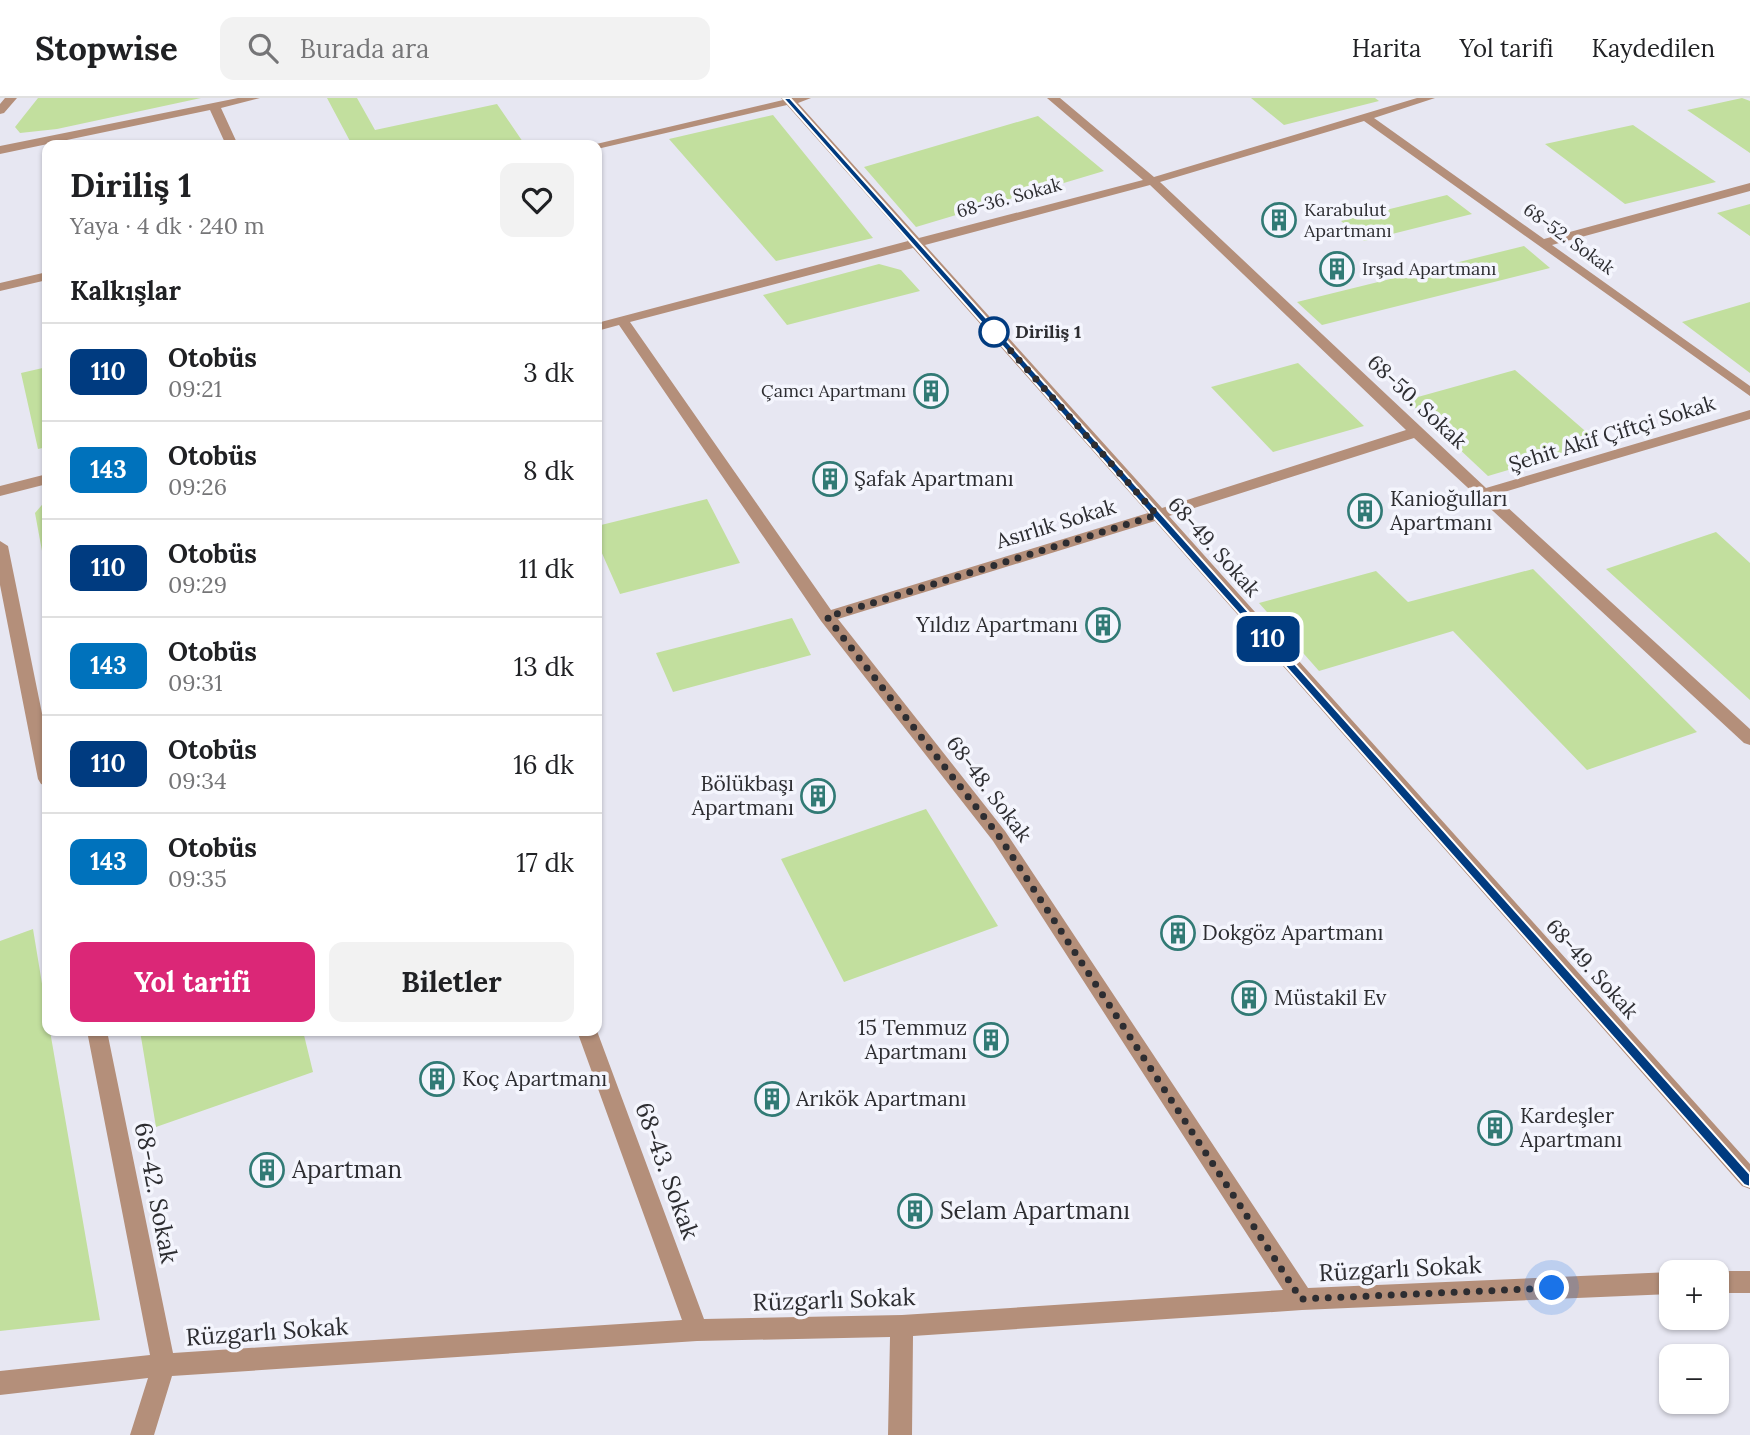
<!DOCTYPE html>
<html lang="tr">
<head>
<meta charset="utf-8">
<style>
  :root { --surface:#fff; --page:#f2f2f2; --text:#202124; --muted:#757577; --line:#e0e0e0; --accent:#db2777 }
  body { margin:0; font-family:Lora,serif; background:var(--page); color:var(--text); height:100vh; display:flex; flex-direction:column; font-size:26px; white-space:nowrap }
  * { box-sizing:border-box; margin:0 }
  p { font-size:23px; color:var(--muted) }
  .icon { flex:none; width:38px; height:38px; fill:none; stroke:currentColor; stroke-width:2; stroke-linecap:round; stroke-linejoin:round }
  .map { position:relative; flex:1; overflow:hidden }
  .side { position:absolute; left:42px; top:42px; width:560px; height:896px; display:flex; flex-direction:column; background:var(--surface); border-radius:14px; box-shadow:0 2px 5px #0004 }
  .side>* { flex:none }
  .badge { padding:0 14px; border-radius:10px; font-size:24px; line-height:46px }
  .controls { position:absolute; left:1659px; top:1162px; display:grid; gap:14px }
  .controls a { display:grid; place-items:center; width:70px; height:70px; border-radius:14px; background:var(--surface); box-shadow:0 2px 5px #0004; font-size:35px }
  .you { position:absolute; width:35px; height:35px; margin:-18px; border:5px solid #fff; border-radius:50%; background:#1a73e8; box-shadow:0 0 0 10px #1a73e833 }
  .map>.badge { position:absolute; translate:-50% -50%; box-shadow:0 0 0 4px #fff }
  h2 { padding:0 28px; font-size:26px; line-height:63px }
  .round { display:grid; place-items:center; flex:none; width:74px; height:74px; border-radius:14px; background:var(--page) }
  .head { display:flex; align-items:center; justify-content:space-between; height:119px; padding:0 28px }
  h1 { font-size:33px; font-weight:700; line-height:52px }
  .primary-button { display:flex; gap:14px; margin-top:auto; padding:14px 28px }
  .primary-button a { flex:1; height:80px; border-radius:14px; background:var(--accent); color:#fff; font-size:28px; font-weight:700; line-height:80px; text-align:center }
  .primary-button a+a { background:var(--page); color:var(--text) }
  ul { padding:0; list-style:none }
  li { display:flex; align-items:center; gap:21px; height:98px; padding:0 28px; border-top:2px solid var(--line) }
  li div { flex:1 }
  li b { display:block; font-size:26px }
  li em { font-style:normal }
  li .badge { min-width:77px; font-weight:700; text-align:center }
  header { display:flex; align-items:center; gap:42px; box-sizing:border-box; height:98px; padding:0 35px; background:var(--surface); border-bottom:2px solid var(--line) }
  header strong { font-size:33px }
  nav { display:flex; gap:38px; margin-inline-start:auto; font-size:24px }
  .search { width:490px; height:63px; background:var(--page); display:flex; align-items:center; gap:18px; box-sizing:border-box; padding:0 24px; border-radius:14px; color:var(--muted); font-size:26px }
  .map>svg:first-child { display:block }
</style>
</head>
<body>
<header>
<strong>Stopwise</strong>
<div class="search"><svg class="icon" aria-label="search" viewBox="0 0 24 24"><circle cx="10" cy="10" r="6"/><path d="M15 15l6 6"/></svg>Burada ara</div>
<nav><a>Harita</a><a>Yol tarifi</a><a>Kaydedilen</a></nav>
</header>
<div class="map">
<svg width="1750" height="1337" viewBox="0 0 1750 1337">
  <rect width="100%" height="100%" fill="#e7e7f2"/>
  <!-- green -->
  <path fill="#c2df9e" d="M38 0H201L57 31 20 35 15 29Z
    M327 0H357L375 32 497 6 525 47H342L351 45Z
    M1251 0H1375L1379 3 1284 27Z
    M1742 0 1750 3V55L1687 12Z
    M773 17 873 140 776 163 669 41Z
    M1038 18 1104 73 916 129 864 69Z
    M1633 27 1716 84 1625 106 1545 46Z
    M1447 97 1472 116 1364 143 1341 123Z
    M1750 106V138L1717 115Z
    M1524 148 1550 170 1322 227 1297 204Z
    M879 166 901 172 920 193 787 227 763 197Z
    M1750 204V275L1682 224Z
    M1298 265 1364 328 1273 354 1211 289Z
    M47 269V349L38 351 21 275Z
    M1515 272 1599 345 1488 378 1407 302Z
    M47 401V480L35 415Z
    M707 401 740 465 620 496 597 444V428Z
    M1716 434 1750 465V602L1606 471Z
    M1533 471 1697 634 1587 672 1453 533 1319 573 1259 505 1376 473 1408 504Z
    M792 520 811 557 673 594 656 555Z
    M926 711 998 828 844 884 781 761Z
    M33 831 47 916V933H50L100 1222 0 1233V843Z
    M140 933H303L313 974 156 1029Z"/>
  <g fill="none" stroke-linecap="round" stroke-linejoin="round">
    <!-- street -->
    <path fill="#b48f7a" fill-rule="evenodd" d="M5 0H17L4 15 0 16V6Z
      M238 0H260L221 10 238 47H226L210 12 0 56V48Z
      M781 0H811L798 5 919 140 1143 82 1047 0H1060L1154 79 1417 0H1435L1374 20 1544 141 1750 85V93L1552 147 1750 288V298L1364 23 1160 84 1486 390 1750 312V321L1494 397 1750 631V647L1744 645 1414 340 1169 418 1750 1066V1091L1742 1088 1155 423 838 521 1005 733 1308 1190 1671 1174V1196L1302 1212 913 1238 912 1337H888L890 1239 697 1243 172 1278 154 1337H130L148 1280 0 1297V1273L150 1257 87 933H107L173 1255 682 1222 577 933H597L704 1221 902 1217 1283 1192 993 743 821 523 619 227 597 233V225L908 143 787 7 597 51V47H592L783 2ZM1150 87 1406 332 1162 410 925 147ZM913 150 1148 415 831 512 630 224Z
      M47 174V182L0 193V185Z
      M47 376V386L0 398V388Z
      M0 443 8 448 47 640V688L41 686 38 681 0 487Z
      M1717 1173H1750V1195H1717L1715 1174Z"/>
  </g>
  <!-- line -->
  <path fill="#003b80" stroke="#fff" stroke-width="2" d="M783 0H790L1750 1076V1089L1744 1087Z"/>
  <g fill="none" stroke-linecap="round" stroke-linejoin="round">
    <!-- walk -->
    <path stroke="#2d2d31" stroke-width="7" stroke-dasharray="0 12.6" d="M994 234 1157 417 827 519 999 738 1301 1201 1552 1190"/>
  </g>
  <!-- icons -->
  <defs>
    <g id="building-ring" transform="scale(1.75)"><circle r="9.5" fill="#f4f5fd" stroke="#317a75" stroke-width="1.5"/><path d="M-4-6H4V6H1V3H-1V6H-4ZM-2.5-4.3h1.7v1.8h-1.7ZM.8-4.3h1.7v1.8H.8ZM-2.5-1h1.7V.8h-1.7ZM.8-1h1.7V.8H.8Z" fill="#317a75"/></g>
  </defs>
  <g fill-rule="evenodd">
    <use href="#building-ring" x="1279" y="122"/>
    <use href="#building-ring" x="1337" y="171"/>
    <use href="#building-ring" x="931" y="293"/>
    <use href="#building-ring" x="830" y="381"/>
    <use href="#building-ring" x="1365" y="413"/>
    <use href="#building-ring" x="1103" y="527"/>
    <use href="#building-ring" x="818" y="698"/>
    <use href="#building-ring" x="1178" y="835"/>
    <use href="#building-ring" x="1249" y="900"/>
    <use href="#building-ring" x="991" y="942"/>
    <use href="#building-ring" x="437" y="981"/>
    <use href="#building-ring" x="772" y="1001"/>
    <use href="#building-ring" x="1495" y="1030"/>
    <use href="#building-ring" x="267" y="1072"/>
    <use href="#building-ring" x="915" y="1113"/>
  </g>
  <!-- markers -->
  <circle fill="#fff" stroke="#003b80" stroke-width="3.5" cx="994" cy="234" r="14"/>
  <g text-anchor="middle" stroke-width="7" stroke-linejoin="round" paint-order="stroke">
    <!-- far-street labels -->
    <g font-size="18" fill="#2d2d31" stroke="#f4f5fd">
      <text transform="translate(1009 100) rotate(-15)" y="6">68-36. Sokak</text>
      <text transform="translate(1569 141) rotate(36)" y="6">68-52. Sokak</text>
    </g>
    <!-- far-poi labels -->
    <g font-size="18" fill="#2d2d31" stroke="#f4f5fd" text-anchor="start">
      <text x="1304" y="118">Karabulut<tspan x="1304" dy="21">Apartmanı</tspan></text>
      <text x="1362" y="177">Irşad Apartmanı</text>
      <text x="906" y="299" text-anchor="end">Çamcı Apartmanı</text>
    </g>
    <!-- far-stop labels -->
    <g font-size="18" font-weight="bold" fill="#2d2d31" stroke="#f4f5fd" text-anchor="start">
      <text x="1015" y="240">Diriliş 1</text>
    </g>
    <!-- street labels -->
    <g font-size="21" fill="#2d2d31" stroke="#f4f5fd">
      <text transform="translate(1417 304) rotate(43)" y="7">68-50. Sokak</text>
      <text transform="translate(1612 336) rotate(-17)" y="7">Şehit Akif Çiftçi Sokak</text>
      <text transform="translate(1056 426) rotate(-17)" y="7">Asırlık Sokak</text>
      <text transform="translate(1214 449) rotate(48)" y="7">68-49. Sokak</text>
      <text transform="translate(989 691) rotate(53)" y="7">68-48. Sokak</text>
      <text transform="translate(1592 871) rotate(48)" y="7">68-49. Sokak</text>
    </g>
    <!-- poi labels -->
    <g font-size="21" fill="#2d2d31" stroke="#f4f5fd" text-anchor="start">
      <text x="854" y="388">Şafak Apartmanı</text>
      <text x="1390" y="408">Kanioğulları<tspan x="1390" dy="24">Apartmanı</tspan></text>
      <text x="1078" y="534" text-anchor="end">Yıldız Apartmanı</text>
      <text x="794" y="693" text-anchor="end">Bölükbaşı<tspan x="794" dy="24">Apartmanı</tspan></text>
      <text x="1202" y="842">Dokgöz Apartmanı</text>
      <text x="1274" y="907">Müstakil Ev</text>
      <text x="967" y="937" text-anchor="end">15 Temmuz<tspan x="967" dy="24">Apartmanı</tspan></text>
      <text x="462" y="988">Koç Apartmanı</text>
      <text x="796" y="1008">Arıkök Apartmanı</text>
      <text x="1520" y="1025">Kardeşler<tspan x="1520" dy="24">Apartmanı</tspan></text>
    </g>
    <!-- near-poi labels -->
    <g font-size="24" fill="#2d2d31" stroke="#f4f5fd" text-anchor="start">
      <text x="292" y="1080">Apartman</text>
      <text x="940" y="1121">Selam Apartmanı</text>
    </g>
    <!-- near-street labels -->
    <g font-size="24" fill="#2d2d31" stroke="#f4f5fd">
      <text transform="translate(667 1073) rotate(70)" y="8">68-43. Sokak</text>
      <text transform="translate(156 1095) rotate(79)" y="8">68-42. Sokak</text>
      <text transform="translate(1400 1171) rotate(-3)" y="8">Rüzgarlı Sokak</text>
      <text transform="translate(834 1202) rotate(-2)" y="8">Rüzgarlı Sokak</text>
      <text transform="translate(267 1234) rotate(-4)" y="8">Rüzgarlı Sokak</text>
    </g>
  </g>
</svg>
<div class="controls">
<a>+</a>
<a>−</a>
</div>
<div class="you" style="left:1552px;top:1190px"></div>
<b class="badge" style="left:1268px;top:541px;background:#003b80;color:#fff">110</b>
<section class="side">
<div class="head"><div><h1>Diriliş 1</h1><p>Yaya · 4 dk · 240 m</p></div><a class="round"><svg class="icon" aria-label="heart" viewBox="0 0 24 24"><path d="M12 20l-8-8c-3-5 5-10 8-4 3-6 11-1 8 4z"/></svg></a></div>
<h2>Kalkışlar</h2>
<ul>
<li><span class="badge" style="background:#003b80;color:#fff">110</span><div><b>Otobüs</b><p>09:21</p></div><em>3 dk</em></li>
<li><span class="badge" style="background:#0072bc;color:#fff">143</span><div><b>Otobüs</b><p>09:26</p></div><em>8 dk</em></li>
<li><span class="badge" style="background:#003b80;color:#fff">110</span><div><b>Otobüs</b><p>09:29</p></div><em>11 dk</em></li>
<li><span class="badge" style="background:#0072bc;color:#fff">143</span><div><b>Otobüs</b><p>09:31</p></div><em>13 dk</em></li>
<li><span class="badge" style="background:#003b80;color:#fff">110</span><div><b>Otobüs</b><p>09:34</p></div><em>16 dk</em></li>
<li><span class="badge" style="background:#0072bc;color:#fff">143</span><div><b>Otobüs</b><p>09:35</p></div><em>17 dk</em></li>
</ul>
<div class="primary-button"><a>Yol tarifi</a><a>Biletler</a></div>
</section>
</div>
</body>
</html>
